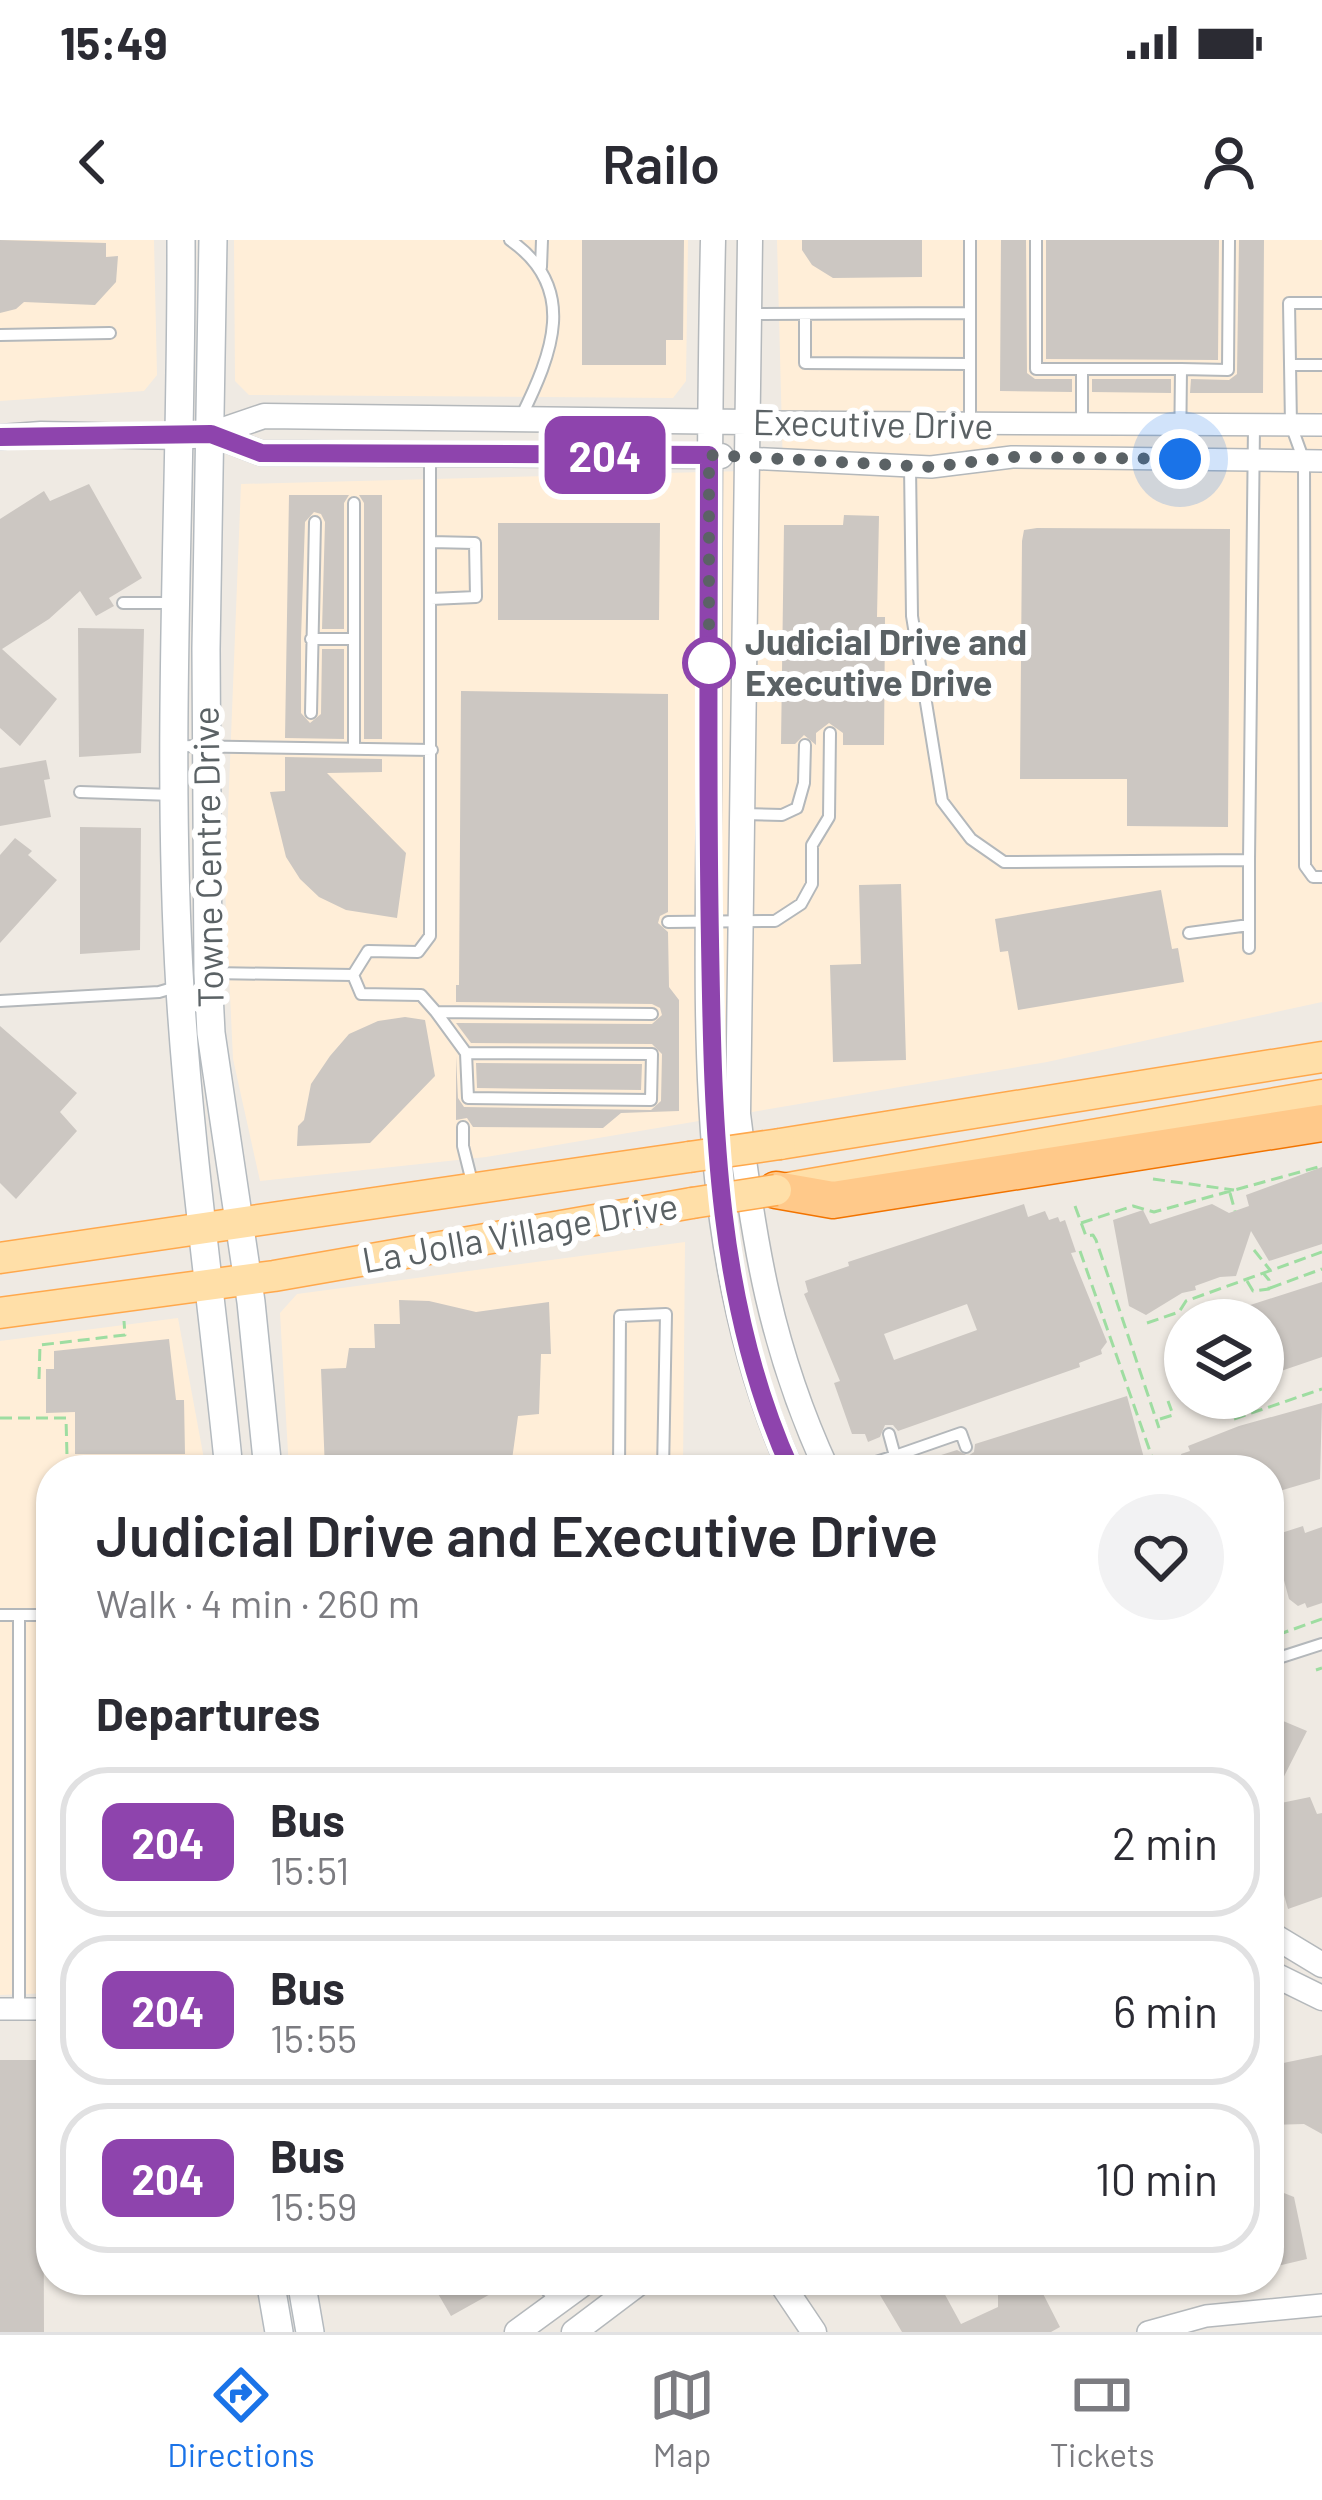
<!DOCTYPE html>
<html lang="en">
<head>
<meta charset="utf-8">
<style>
  :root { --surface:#fff; --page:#f2f2f3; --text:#2b2b33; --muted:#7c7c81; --line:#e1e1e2; --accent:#1a73e8 }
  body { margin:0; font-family:Barlow,sans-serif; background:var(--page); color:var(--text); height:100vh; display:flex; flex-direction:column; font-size:45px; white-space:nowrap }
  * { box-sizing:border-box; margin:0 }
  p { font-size:39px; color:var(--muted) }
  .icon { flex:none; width:66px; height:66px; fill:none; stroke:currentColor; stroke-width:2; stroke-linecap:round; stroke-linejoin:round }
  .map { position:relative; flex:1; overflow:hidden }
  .details { position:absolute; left:36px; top:1215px; width:1248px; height:840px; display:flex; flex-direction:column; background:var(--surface); border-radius:48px; box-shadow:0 3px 9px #0004 }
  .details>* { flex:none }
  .badge { padding:0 24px; border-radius:18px; font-size:42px; line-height:78px }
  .fabs { position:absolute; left:1164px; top:1059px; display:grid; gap:24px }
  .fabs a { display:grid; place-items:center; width:120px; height:120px; border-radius:50%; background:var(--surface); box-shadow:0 3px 9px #0004; font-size:60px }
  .you { position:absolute; width:60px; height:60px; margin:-30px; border:9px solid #fff; border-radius:50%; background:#1a73e8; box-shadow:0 0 0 18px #1a73e833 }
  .map>.badge { position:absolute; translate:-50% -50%; box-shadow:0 0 0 6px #fff }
  h2 { padding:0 60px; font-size:45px; line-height:108px }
  .round { display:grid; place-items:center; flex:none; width:126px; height:126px; border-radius:63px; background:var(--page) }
  .head { display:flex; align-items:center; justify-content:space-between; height:204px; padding:0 60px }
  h1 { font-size:57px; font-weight:600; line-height:90px }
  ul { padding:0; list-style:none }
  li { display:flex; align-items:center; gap:36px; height:150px; margin:0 24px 18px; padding:0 36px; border:6px solid var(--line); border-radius:48px }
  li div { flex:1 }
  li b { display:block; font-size:45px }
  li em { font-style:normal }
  li .badge { min-width:132px; font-weight:700; text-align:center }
  .status { display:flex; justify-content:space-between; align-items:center; height:84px; padding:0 60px; background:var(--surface); direction:ltr }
  .status svg { height:33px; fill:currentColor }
  header { display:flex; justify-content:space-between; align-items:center; height:156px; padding:0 60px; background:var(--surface); font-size:54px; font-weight:600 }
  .tabs { display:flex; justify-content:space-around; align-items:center; height:168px; border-top:3px solid var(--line); background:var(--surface); font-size:33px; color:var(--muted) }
  .tabs a { display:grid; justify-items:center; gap:6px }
  .tabs .current { color:var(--accent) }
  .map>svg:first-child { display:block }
</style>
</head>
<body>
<div class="status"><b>15:49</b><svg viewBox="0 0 49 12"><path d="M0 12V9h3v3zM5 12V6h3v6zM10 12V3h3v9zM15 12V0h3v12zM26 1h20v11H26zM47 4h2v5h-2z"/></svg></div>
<header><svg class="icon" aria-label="back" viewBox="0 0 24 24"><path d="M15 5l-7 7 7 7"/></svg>Railo<svg class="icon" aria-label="person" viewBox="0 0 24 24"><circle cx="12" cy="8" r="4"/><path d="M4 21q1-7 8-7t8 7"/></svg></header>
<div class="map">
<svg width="1322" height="2092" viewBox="0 0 1322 2092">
  <rect width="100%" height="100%" fill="#efeae3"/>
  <!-- commercial -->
  <path fill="#ffeed8" d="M0 0H154L157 135 144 151 0 161Z
    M234 0H688L686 141 673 158 249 155 235 141Z
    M777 0H1322V762L1047 822 486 917 260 941 233 819 225 648 241 244 783 230Z
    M685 1002 683 1230H289L280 1073 297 1054Z
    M178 1078 206 1230H51V1753L0 1755V1101Z"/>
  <!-- building -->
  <path fill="#ccc7c2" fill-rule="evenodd" d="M0 0 106 3V17L118 16 116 42 95 65 24 62 16 69 0 73Z
    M582 0H684L683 100H666V125H582Z
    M802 0H922V37L833 38 812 25 802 10Z
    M1001 0H1026L1027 133 1035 139H1072V152L1000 151Z
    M1046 0H1219L1218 120 1046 119Z
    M1239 0H1264L1263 153H1190L1191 139 1229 140 1237 134Z
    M1092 139H1171V153L1092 152Z
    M89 244 142 338 109 358 114 366 96 376 80 351 49 379 2 409 57 459 20 506 0 488V279L44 251 50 261Z
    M289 255H349L344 263V389H322L325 282 321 274 314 272 305 282 301 398V473L310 483 321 474 322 409H344V499L285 498Z
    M359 255H382V499H364V263Z
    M844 275 879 276 877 377H885L884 505H843V493L829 483 816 493V505L804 495 795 504H781L784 285H843Z
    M498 283H660L659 380H498Z
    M1037 288 1230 289 1228 587 1127 586V539H1020L1022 301 1024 290Z
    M78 388 144 389 141 513 79 517Z
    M461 451 668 454V672L660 676 658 683 668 692 669 747 679 760V871L621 873 603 888 473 887 467 878 456 880V816L458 858 464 867 651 870 661 861 662 814 652 804 471 803 456 783 652 784 662 775 660 768 652 764 456 762V745H459Z
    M285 517 382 519V532L327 533 406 613 397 678 346 670 319 657 300 639 286 617 270 552 285 551Z
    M46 520 50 539 44 540 51 577 0 586V528Z
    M80 587 141 588 140 710 80 714Z
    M15 598 32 611 28 615 57 640 0 703V615Z
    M901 644 906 820 833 822 830 725 861 724 859 645Z
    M1161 650 1172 709 1178 708 1184 742 1018 770 1008 711 1000 712 995 679Z
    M405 777 425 780 435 836 370 903 297 906 298 886 304 880 311 844 330 816 349 794 378 781Z
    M0 786 77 853 60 872 77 891 16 959 0 943Z
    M476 823 642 824 641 850 477 848Z
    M1322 927V1004L1269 1021 1251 991 1236 1036 1220 1037 1195 1046 1196 1050 1182 1053 1146 1075 1129 1066 1113 980 1143 970 1150 984 1212 964 1229 973 1249 966 1246 955Z
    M1024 964 1028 977 1045 971 1049 980 1058 977 1060 982 1065 980 1076 1012 1071 1013 1107 1102 1101 1110 1102 1114 1079 1123 1080 1127 898 1191 893 1185H885L880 1197 868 1202 865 1194H852L834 1143 840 1141 804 1054 808 1052 805 1041 849 1026 848 1022ZM967 1064 977 1090 894 1120 884 1094Z
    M1322 1042V1117L1263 1137V1080H1213V1077Z
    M399 1060 429 1061 476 1072 549 1062 551 1114H541L539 1174 518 1176 511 1227 325 1230 321 1129 346 1128 349 1108H375L374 1084H400Z
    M169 1099 176 1160H184L185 1214H75V1172L46 1173V1129H54V1111Z
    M1127 1156 1144 1218 1132 1230H904L903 1227 957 1210 968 1216 974 1212 975 1204Z
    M1322 1163 1320 1239 1269 1254V1230H1186L1181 1214 1190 1211 1188 1206 1239 1186Z
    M1303 1286 1305 1293 1322 1287V1363L1307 1368 1305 1363 1298 1366 1289 1359 1275 1307 1279 1306 1275 1295Z
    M1269 1475 1307 1491 1269 1566Z
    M1310 1557 1317 1574 1322 1573V1657L1288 1669 1269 1602V1586L1283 1582 1281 1563Z
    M1322 1815V1894L1304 1884 1269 1885V1826Z
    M0 1820H43L44 2092H0Z
    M1269 1947 1294 1957 1307 2019 1269 2028Z
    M430 2040H487L494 2052 451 2076Z
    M871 2040H937L961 2084 998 2067V2048L1015 2040H1036L1060 2087 1051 2092H902Z"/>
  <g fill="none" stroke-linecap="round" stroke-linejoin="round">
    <!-- service casing -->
    <g stroke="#b4b8bb" stroke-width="14">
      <path id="service" d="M510 0C579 48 552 114 521 177
        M970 0V183
        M1036 0V129H1082V184
        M541 27 542 0
        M1322 63H1289L1291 185 1304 221 1305 626 1313 637H1322
        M752 74 970 73
        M805 74V123L970 124
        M0 95 110 93
        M1291 125H1322
        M1082 129H1181
        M1180 219 1181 129 1228 130 1229 0
        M910 226 912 376 942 561 971 599 1004 622 1249 620 1254 186
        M431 302 475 303 476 357 431 359
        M123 363H173
        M311 399H354V508
        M354 399V263
        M311 473 315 282
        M177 506 432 510
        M80 552 173 555
        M742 574 782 575 797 568 804 543 805 505
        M668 682 775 681 801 664 812 644V605L829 577 830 493
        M1189 693 1249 685
        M1249 708V620
        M211 733 353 735 361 754 421 755 436 772 652 774
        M353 735 368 711 418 712 430 696V215
        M0 761 159 752 176 747
        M436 772 466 813 468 858 651 860 652 814 466 813
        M463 887V906L473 946
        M895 1216 961 1193 966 1207
        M619 1230 620 1076 666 1074 663 1230
        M851 1230 895 1216 889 1194
        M0 1375H51
        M19 1375V1768
        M1269 1421 1322 1404
        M538 2040 555 2060"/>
    </g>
    <!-- minor casing -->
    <g stroke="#b4b8bb" stroke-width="24">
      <path id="minor" d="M747 182 1322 185
        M745 218 931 227 1012 217 1322 221
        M0 1769H51
        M1148 2092 1206 2076 1322 2065"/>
    </g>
    <!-- tertiary casing -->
    <g stroke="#b4b8bb" stroke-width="27">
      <path id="tertiary" d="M713 0C709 179 709 359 709 538 708 768 693 1017 791 1230
        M750 0 738 874C754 1005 771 1109 827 1230
        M211 194 261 213 721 216
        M0 197 41 194 181 197 211 194 264 176 747 182
        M1269 1693 1322 1725
        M1269 1732 1322 1758
        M779 2040 814 2092
        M517 2092 588 2040
        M574 2092 643 2040"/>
    </g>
    <!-- secondary casing -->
    <g stroke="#b4babf" stroke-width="30">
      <path id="secondary" d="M181 0C182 249 165 500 180 749 190 910 213 1069 229 1230
        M213 0 206 409 208 733 211 793 251 1062 268 1230
        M270 2040 279 2092
        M301 2040 310 2092"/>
    </g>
    <!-- primary casing -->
    <g stroke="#ffa84c" stroke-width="33">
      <path id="primary" d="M780 904 1322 817
        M788 948 1322 855
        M0 1018 689 917
        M0 1073 274 1036 692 963"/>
    </g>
    <!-- motorway casing -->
    <g stroke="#f27400" stroke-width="39">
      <path id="motorway" d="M776 950 833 960 1322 883"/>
    </g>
    <!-- path -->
    <path stroke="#9edda1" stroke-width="3" stroke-dasharray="12 6" stroke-linecap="butt" d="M1153 939 1234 950
      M1230 953 1235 971
      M1075 966 1086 996 1093 995 1096 1000 1159 1188
      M1081 983 1133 966 1154 972 1322 926
      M1254 1010 1270 1030
      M1080 1011 1152 1217
      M1247 1041 1253 1051 1269 1049V1040L1264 1034
      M1270 1048 1322 1029
      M1147 1083 1179 1072 1186 1061 1322 1012
      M39 1139 40 1105 125 1095 124 1081
      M0 1178H66L67 1216
      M1160 1179 1173 1175 1168 1161
      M1234 1179 1322 1149
      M1277 1395 1322 1379
      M1316 1430 1322 1428"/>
    <!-- service -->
    <use href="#service" stroke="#fff" stroke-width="10"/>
    <!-- minor -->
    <use href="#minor" stroke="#fff" stroke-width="21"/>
    <!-- tertiary -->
    <use href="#tertiary" stroke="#fff" stroke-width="24"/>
    <!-- secondary -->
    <use href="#secondary" stroke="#fff" stroke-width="27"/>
    <!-- primary -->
    <use href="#primary" stroke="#ffdfa8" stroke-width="30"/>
    <!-- motorway -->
    <use href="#motorway" stroke="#ffc98a" stroke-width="36"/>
    <!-- primary-bridge casing -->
    <g stroke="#ffa84c" stroke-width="33" stroke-linecap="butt">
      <path id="primary-bridge" d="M689 917 780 904
        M692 963 776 950"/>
    </g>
    <!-- primary-bridge -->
    <use href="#primary-bridge" stroke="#ffdfa8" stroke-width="30"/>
  </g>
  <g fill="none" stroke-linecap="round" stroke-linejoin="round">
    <!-- line casing -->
    <g stroke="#fff" stroke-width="27">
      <path id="line" d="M0 197 211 194 261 213 709 215C709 377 707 539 710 701 713 881 715 1063 791 1230"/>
    </g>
    <!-- line -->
    <use href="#line" stroke="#8e44ad" stroke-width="18"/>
    <!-- walk -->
    <path stroke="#5b6265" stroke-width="12" stroke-dasharray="0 21.6" d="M709 423V436V215L932 227 1012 217 1180 219"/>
  </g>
  <!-- markers -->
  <circle fill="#fff" stroke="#8e44ad" stroke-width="6" cx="709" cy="423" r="24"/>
  <g text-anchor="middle" stroke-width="12" stroke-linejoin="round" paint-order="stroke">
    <!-- street labels -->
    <g font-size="36" fill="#5b6265" stroke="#fff">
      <text transform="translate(873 184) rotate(1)" y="13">Executive Drive</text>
      <text transform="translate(208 617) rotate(-91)" y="13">Towne Centre Drive</text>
      <text transform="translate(520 993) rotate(-10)" y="13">La Jolla Village Drive</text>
    </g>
    <!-- stop labels -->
    <g font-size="36" font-weight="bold" fill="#5b6265" stroke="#fff" text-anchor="start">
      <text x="745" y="415">Judicial Drive and<tspan x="745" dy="41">Executive Drive</tspan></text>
    </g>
  </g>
</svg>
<div class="fabs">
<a><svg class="icon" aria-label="layers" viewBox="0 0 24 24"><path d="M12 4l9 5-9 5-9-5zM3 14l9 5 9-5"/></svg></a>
</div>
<div class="you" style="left:1180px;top:219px"></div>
<b class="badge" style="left:605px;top:215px;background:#8e44ad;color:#fff">204</b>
<section class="details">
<div class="head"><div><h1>Judicial Drive and Executive Drive</h1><p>Walk · 4 min · 260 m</p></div><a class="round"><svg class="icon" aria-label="heart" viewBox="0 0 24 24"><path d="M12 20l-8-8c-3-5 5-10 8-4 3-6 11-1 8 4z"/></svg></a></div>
<h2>Departures</h2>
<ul>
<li><span class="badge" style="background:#8e44ad;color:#fff">204</span><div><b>Bus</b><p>15:51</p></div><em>2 min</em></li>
<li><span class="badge" style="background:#8e44ad;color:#fff">204</span><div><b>Bus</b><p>15:55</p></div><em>6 min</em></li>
<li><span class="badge" style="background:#8e44ad;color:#fff">204</span><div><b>Bus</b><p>15:59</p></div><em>10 min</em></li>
</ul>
</section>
</div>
<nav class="tabs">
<a class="current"><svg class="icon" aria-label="directions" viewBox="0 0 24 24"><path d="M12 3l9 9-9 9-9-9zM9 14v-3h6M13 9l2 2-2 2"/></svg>Directions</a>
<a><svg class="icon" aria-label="map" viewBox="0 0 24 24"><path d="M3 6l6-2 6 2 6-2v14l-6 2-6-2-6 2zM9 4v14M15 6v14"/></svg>Map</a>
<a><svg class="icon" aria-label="tickets" viewBox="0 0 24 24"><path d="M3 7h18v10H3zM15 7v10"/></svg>Tickets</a>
</nav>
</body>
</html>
